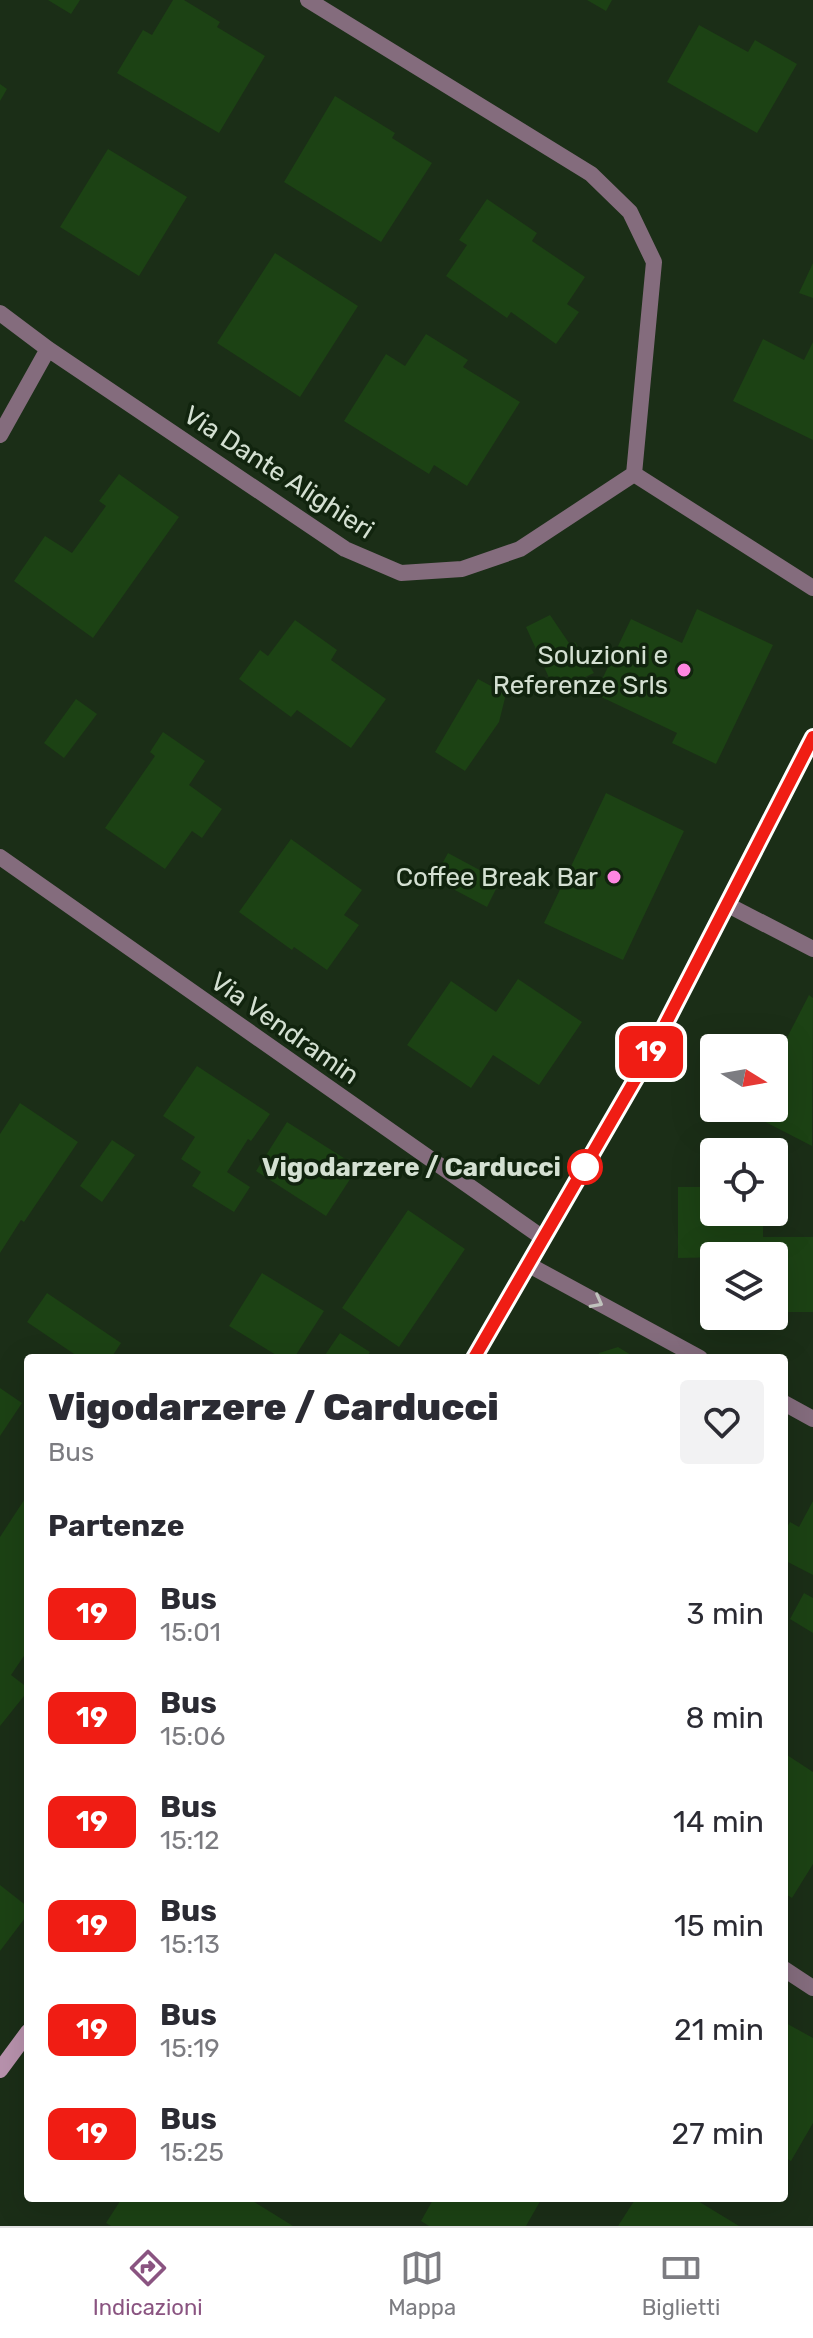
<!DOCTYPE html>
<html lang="it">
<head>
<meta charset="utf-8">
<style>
  :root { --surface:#fff; --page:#f2f2f3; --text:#2b2b33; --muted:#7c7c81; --line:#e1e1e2; --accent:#8a5481 }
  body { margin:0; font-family:Rubik,sans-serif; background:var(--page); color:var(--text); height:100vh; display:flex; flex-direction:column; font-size:30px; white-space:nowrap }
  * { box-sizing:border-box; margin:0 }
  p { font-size:26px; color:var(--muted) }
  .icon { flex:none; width:44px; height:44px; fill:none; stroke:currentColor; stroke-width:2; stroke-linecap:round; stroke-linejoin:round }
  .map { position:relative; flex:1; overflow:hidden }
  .side { position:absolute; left:24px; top:1354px; width:764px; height:848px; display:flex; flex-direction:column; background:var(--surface); border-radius:8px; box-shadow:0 8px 32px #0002 }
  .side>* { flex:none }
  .badge { padding:0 16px; border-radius:12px; font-size:28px; line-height:52px }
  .needle { width:52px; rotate:101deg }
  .controls { position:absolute; left:700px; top:1034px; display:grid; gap:16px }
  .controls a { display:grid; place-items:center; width:88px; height:88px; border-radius:8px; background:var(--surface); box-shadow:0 8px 32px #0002; font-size:40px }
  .map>.badge { position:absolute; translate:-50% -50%; box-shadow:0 0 0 4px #fff }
  h2 { padding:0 24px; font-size:30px; line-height:72px }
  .round { display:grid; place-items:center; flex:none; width:84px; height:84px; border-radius:8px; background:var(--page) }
  .headline { display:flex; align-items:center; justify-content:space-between; height:136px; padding:0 24px }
  h1 { font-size:38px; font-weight:800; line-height:60px }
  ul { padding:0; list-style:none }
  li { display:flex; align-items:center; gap:24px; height:104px; padding:0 24px }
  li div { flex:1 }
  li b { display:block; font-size:30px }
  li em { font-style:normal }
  li .badge { min-width:88px; font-weight:700; text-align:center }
  .tab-bar { display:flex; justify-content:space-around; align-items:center; height:112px; border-top:2px solid var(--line); background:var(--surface); font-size:22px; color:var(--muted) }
  .tab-bar a { display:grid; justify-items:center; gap:4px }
  .tab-bar .selected { color:var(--accent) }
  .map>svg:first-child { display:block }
</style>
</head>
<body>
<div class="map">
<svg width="813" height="2226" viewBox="0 0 813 2226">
  <rect width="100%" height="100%" fill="#1b2e17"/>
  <!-- building -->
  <path fill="#1c4214" d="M48 0H80L71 14Z
    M173 0H184L220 22 217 27 265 56 219 133 117 73 143 30 152 35Z
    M587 0H612L606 11Z
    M699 25 748 52 755 40 797 64 757 133 667 82Z
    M0 84 7 89 0 101Z
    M335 96 395 133 392 138 432 163 381 242 284 182Z
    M108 149 187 197 139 276 60 227Z
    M487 199 537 233 532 241 585 277 567 304 579 312 556 344 511 312 507 318 446 276 467 245 459 240Z
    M275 253 358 306 300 397 217 343Z
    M813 263V298L799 293Z
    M426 334 468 360 463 367 520 402 467 486 434 465 429 474 344 421 386 354 405 366Z
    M763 339 804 360 813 342V440L733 401Z
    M119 474 179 517 93 638 14 581 45 536 72 553 106 506 99 501Z
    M697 609 773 645 716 764 672 743 677 733 595 694 631 619 682 643Z
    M550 615 571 646 575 642 594 673 555 691 526 627Z
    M295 620 337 650 331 660 386 699 351 748 297 710 291 717 239 679 260 650 268 656Z
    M478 679 506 694 499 722 465 771 435 752Z
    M76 699 97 714 64 758 44 743Z
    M163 732 205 761 189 785 222 809 202 838 192 831 165 869 105 828 155 756 150 752Z
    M606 793 684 831 623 960 544 923Z
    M291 839 362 890 344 915 359 925 327 970 294 947 292 950 239 912Z
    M448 853 500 881 487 907 434 879Z
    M518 979 582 1022 539 1085 493 1055 471 1088 407 1045 451 981 496 1012Z
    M809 995 813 998 812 1146 748 1113 751 1108H774V1063Z
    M197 1066 270 1114 251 1141 248 1139 227 1172 250 1187 234 1212 192 1186 201 1172 181 1159 195 1137 163 1116Z
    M20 1103 78 1142 24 1222 21 1220 0 1253V1134Z
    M287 1122 358 1167 326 1216 256 1171Z
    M112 1140 135 1155 102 1202 80 1186Z
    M678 1187H714V1212H763V1237H813V1312H774V1256L678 1258Z
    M408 1210 465 1249 399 1347 342 1308Z
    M262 1273 324 1311 294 1358H281L229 1326Z
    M47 1293 121 1343 111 1358H80L27 1322Z
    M340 1333 370 1352 366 1358H323Z
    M618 1347 636 1358H597L599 1353Z
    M0 1388 22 1403 0 1436Z
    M28 1494V1650L11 1675 28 1688V1691L0 1726V1537Z
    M813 1501V1575L784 1560V1533L790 1522 799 1527Z
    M804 1593 813 1598V1633L790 1619Z
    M784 1753 813 1772V1864L792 1898 784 1893Z
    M0 1885 28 1907V1914L0 1951Z
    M784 2022 813 2038V2123L791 2161 784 2157Z
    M122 2198H248L293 2226H111L106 2223Z
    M434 2198H542L526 2226H429L421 2221Z
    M636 2198H693L739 2226H618Z"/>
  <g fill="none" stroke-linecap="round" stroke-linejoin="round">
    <!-- minor -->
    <path stroke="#846c7d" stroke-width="16" d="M308 0 591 174 630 212 654 262 634 474
      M0 313 48 349 345 549 401 573 462 569 520 549 634 474 813 588
      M0 435 48 349
      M0 857 543 1238
      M728 905 813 949
      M529 1265 700 1358
      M784 1403 813 1419
      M784 1969 813 1988"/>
    <!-- secondary -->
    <path stroke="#b892ad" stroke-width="16" d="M474 1358 650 1054 813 737
      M0 2070 28 2032"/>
  </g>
  <!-- one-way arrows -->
  <defs><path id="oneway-chevron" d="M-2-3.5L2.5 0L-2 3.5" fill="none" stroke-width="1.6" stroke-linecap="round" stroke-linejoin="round" transform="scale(2)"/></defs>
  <use stroke="#c0c3bd" href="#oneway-chevron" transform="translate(597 1302) rotate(28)"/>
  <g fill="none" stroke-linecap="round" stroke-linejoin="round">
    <!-- line casing -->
    <g stroke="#fff" stroke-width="18">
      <path id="line" d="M474 1358 650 1054 813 737"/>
    </g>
    <!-- line -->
    <use href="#line" stroke="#f01d14" stroke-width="12"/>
  </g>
  <!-- markers -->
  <g fill="#fe86e1" stroke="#11240e" stroke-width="3">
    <circle cx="684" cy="670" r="8"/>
    <circle cx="614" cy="877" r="8"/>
  </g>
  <circle fill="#fff" stroke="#f01d14" stroke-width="4" cx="585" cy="1167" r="16"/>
  <g text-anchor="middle" stroke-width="7" stroke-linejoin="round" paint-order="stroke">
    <!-- street labels -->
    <g font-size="26" fill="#d4e0d2" stroke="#11240e">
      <text transform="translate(279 472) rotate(33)" y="9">Via Dante Alighieri</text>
      <text transform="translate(285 1028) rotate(35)" y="9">Via Vendramin</text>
    </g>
    <!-- poi labels -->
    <g font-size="26" fill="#d4e0d2" stroke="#11240e" text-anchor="end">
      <text x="668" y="664">Soluzioni e<tspan x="668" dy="30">Referenze Srls</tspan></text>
      <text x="598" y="886">Coffee Break Bar</text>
    </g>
    <!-- stop labels -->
    <g font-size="26" font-weight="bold" fill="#d4e0d2" stroke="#11240e" text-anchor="end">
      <text x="561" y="1176">Vigodarzere / Carducci</text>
    </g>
  </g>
</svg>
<div class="controls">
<a><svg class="needle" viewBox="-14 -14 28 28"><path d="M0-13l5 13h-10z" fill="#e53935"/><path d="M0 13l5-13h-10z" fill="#7c7c81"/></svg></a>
<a><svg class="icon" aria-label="locate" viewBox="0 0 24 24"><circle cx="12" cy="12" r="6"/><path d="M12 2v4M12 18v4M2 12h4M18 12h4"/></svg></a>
<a><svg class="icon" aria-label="layers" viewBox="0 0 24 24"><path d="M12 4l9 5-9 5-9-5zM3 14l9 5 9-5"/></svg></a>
</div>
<b class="badge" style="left:651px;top:1052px;background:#f01d14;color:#fff">19</b>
<section class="side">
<div class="headline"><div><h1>Vigodarzere / Carducci</h1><p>Bus</p></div><a class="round"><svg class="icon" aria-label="heart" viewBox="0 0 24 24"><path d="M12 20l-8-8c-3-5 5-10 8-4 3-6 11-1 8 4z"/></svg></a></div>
<h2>Partenze</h2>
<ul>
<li><span class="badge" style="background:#f01d14;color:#fff">19</span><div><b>Bus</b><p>15:01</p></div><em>3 min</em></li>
<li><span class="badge" style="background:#f01d14;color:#fff">19</span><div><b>Bus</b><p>15:06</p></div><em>8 min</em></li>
<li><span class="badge" style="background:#f01d14;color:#fff">19</span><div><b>Bus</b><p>15:12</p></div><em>14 min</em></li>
<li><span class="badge" style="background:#f01d14;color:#fff">19</span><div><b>Bus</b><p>15:13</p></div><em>15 min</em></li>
<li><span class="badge" style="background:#f01d14;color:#fff">19</span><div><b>Bus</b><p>15:19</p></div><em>21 min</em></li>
<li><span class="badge" style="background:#f01d14;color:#fff">19</span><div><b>Bus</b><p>15:25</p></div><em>27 min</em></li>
</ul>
</section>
</div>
<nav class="tab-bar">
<a class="selected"><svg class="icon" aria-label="directions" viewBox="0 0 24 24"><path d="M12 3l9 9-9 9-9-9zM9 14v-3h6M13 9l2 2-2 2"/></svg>Indicazioni</a>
<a><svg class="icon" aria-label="map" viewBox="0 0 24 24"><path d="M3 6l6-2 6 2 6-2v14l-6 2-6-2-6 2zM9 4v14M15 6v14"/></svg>Mappa</a>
<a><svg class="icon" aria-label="tickets" viewBox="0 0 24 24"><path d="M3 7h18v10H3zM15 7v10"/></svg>Biglietti</a>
</nav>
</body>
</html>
